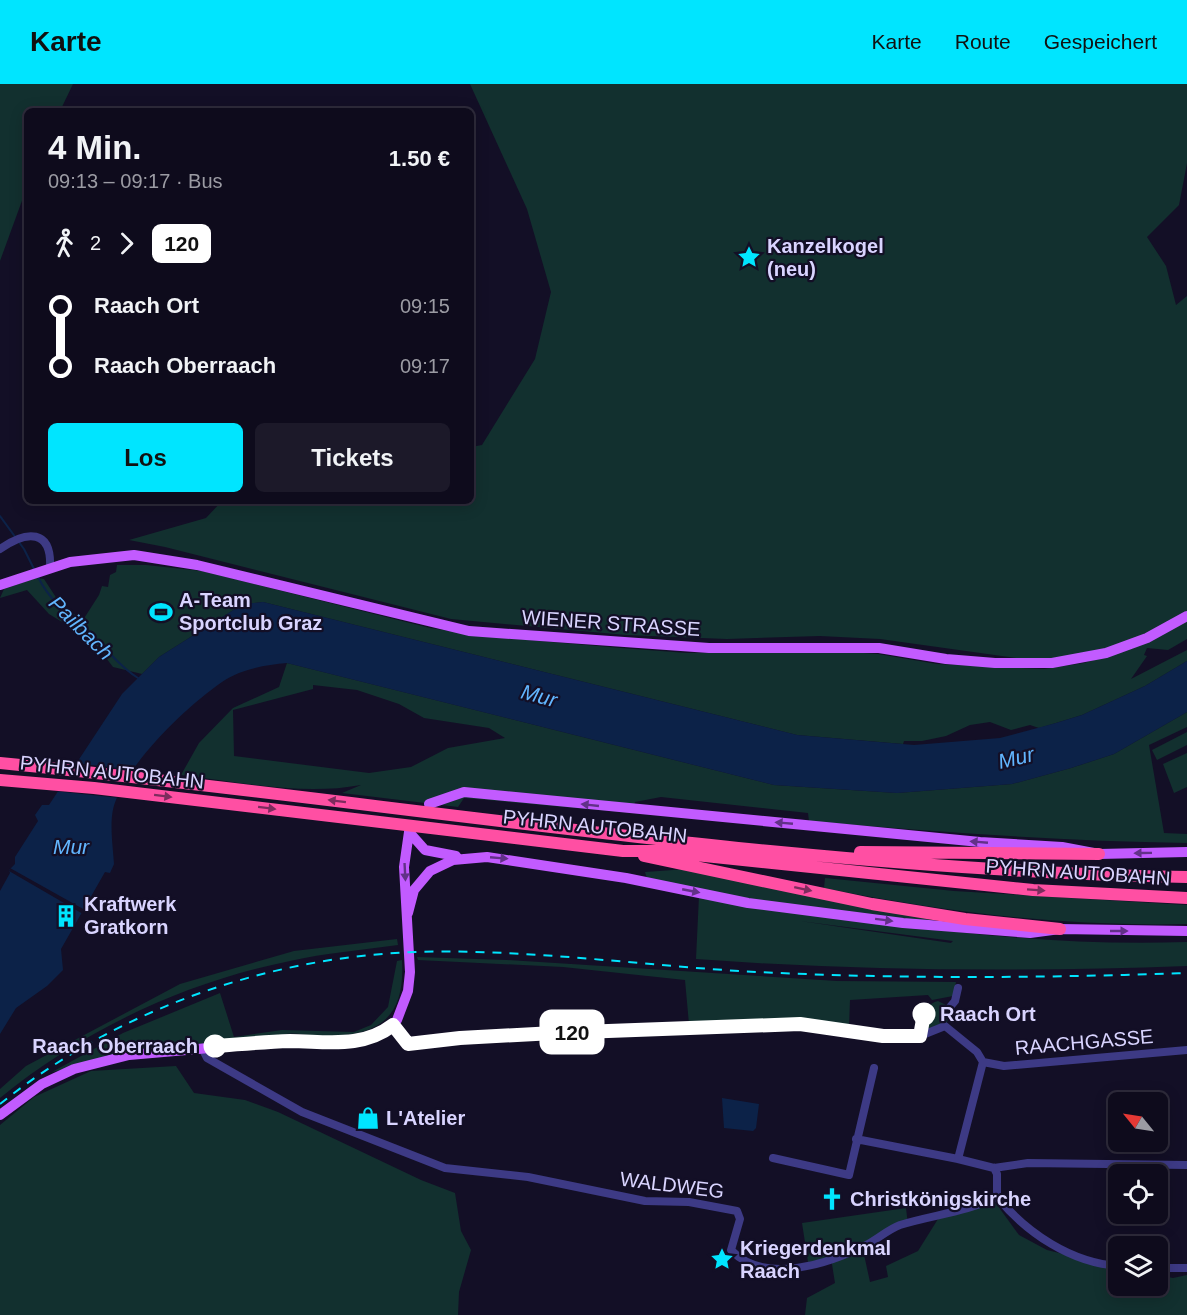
<!DOCTYPE html>
<html lang="de">
<head>
<meta charset="utf-8">
<style>
  :root { --surface:#0e0b1c; --page:#1c1929; --text:#f1f3f6; --muted:#9b9ba3; --line:#2e2b3b; --accent:#00e5ff }
  body { margin:0; font-family:Helvetica,sans-serif; background:var(--page); color:var(--text); height:100vh; display:flex; flex-direction:column; font-size:22px; white-space:nowrap }
  * { box-sizing:border-box; margin:0 }
  p { font-size:20px; color:var(--muted) }
  .icon { flex:none; width:33px; height:33px; fill:none; stroke:currentColor; stroke-width:2; stroke-linecap:round; stroke-linejoin:round }
  .map { position:relative; flex:1; overflow:hidden }
  .panel { position:absolute; left:24px; top:24px; width:450px; height:396px; display:flex; flex-direction:column; background:var(--surface); border-radius:9px; box-shadow:0 3px 15px #0003,0 0 0 2px var(--line) }
  .panel>* { flex:none }
  .badge { padding:0 12px; border-radius:9px; font-size:21px; line-height:39px }
  .needle { width:39px; rotate:300deg }
  .tools { position:absolute; left:1108px; top:1008px; display:grid; gap:12px }
  .tools a { display:grid; place-items:center; width:60px; height:60px; border-radius:9px; background:var(--surface); box-shadow:0 3px 15px #0003,0 0 0 2px var(--line); font-size:30px }
  .map>.badge { position:absolute; translate:-50% -50%; box-shadow:0 0 0 3px #fff }
  .legs { display:flex; align-items:center; gap:9px; height:66px; padding:0 24px; font-size:20px }
  .legs p { margin-inline-start:auto }
  .overview { display:flex; align-items:center; justify-content:space-between; height:102px; padding:0 24px }
  h1 { font-size:33px; font-weight:800; line-height:45px }
  .button { display:flex; gap:12px; margin-top:auto; padding:12px 24px }
  .button a { flex:1; height:69px; border-radius:9px; background:var(--accent); color:#111; font-size:24px; font-weight:800; line-height:69px; text-align:center }
  .button a+a { background:var(--page); color:var(--text) }
  ul { padding:0 24px; list-style:none }
  li { display:flex; align-items:center; gap:21px; height:60px; font-size:22px }
  li i { display:grid; place-items:center; width:9px; height:100%; margin:0 8px; background:currentColor }
  li i::after { content:''; width:15px; height:15px; margin:-8px; border:4px solid; border-radius:50%; background:var(--surface) }
  li p { margin-inline-start:auto }
  li:first-child i { background:linear-gradient(#0000 50%,currentColor 0) }
  li:last-child i { background:linear-gradient(currentColor 50%,#0000 0) }
  header { display:flex; align-items:center; gap:36px; box-sizing:border-box; height:84px; padding:0 30px; background:var(--accent); color:#111 }
  header strong { font-size:28px }
  nav { display:flex; gap:33px; margin-inline-start:auto; font-size:21px }
  .map>svg:first-child { display:block }
</style>
</head>
<body>
<header>
<strong>Karte</strong>
<nav><a>Karte</a><a>Route</a><a>Gespeichert</a></nav>
</header>
<div class="map">
<svg width="1187" height="1231" viewBox="0 0 1187 1231">
  <rect width="100%" height="100%" fill="#130f26"/>
  <!-- green -->
  <path fill="#12302f" fill-rule="evenodd" d="M0 0H73L60 27H27V103L0 177Z
    M470 0H1187V79L1179 121 1147 153 1166 182 1176 221 1187 212V555L1168 566 1147 564 1144 571 1147 572 1131 595 1187 566V577L1145 602 1082 631 1056 639 1039 644 1030 641 1011 646 990 638 970 641 946 652 922 657H904L903 660 797 651 263 518 243 520 159 573 142 590 113 583 93 557 49 530 27 506 0 514 4 505 36 494 44 495 61 521 83 536 99 511 102 502 108 503 110 491 116 488 117 481H146L202 487 430 544 492 553 621 564 687 569 836 567 878 570 937 580 1044 585 1084 579 1132 564 1052 579 880 555 820 552 727 555 626 551 451 535 165 463 129 456 206 434 222 417H471V363L482 361 535 275 551 208 527 125Z
    M287 579 774 701 897 709 1012 700 1071 684 1114 670 1187 628V643L1149 661 1164 749 1187 750V759C1060 757 935 748 809 737L808 729 661 713 635 718 632 729 464 714 458 723 342 709 361 701C302 712 240 698 181 691L199 659 233 624 279 603ZM313 601 357 606 399 620 424 634 489 644 505 654 448 664 411 683 369 689 234 672 233 626 313 605Z
    M1187 648V661L1157 676 1152 666Z
    M1187 669V703L1174 709 1163 680Z
    M687 785 931 834 930 838 766 818 647 795 645 788Z
    M825 794 954 807 1187 821V840C1064 843 944 828 824 804Z
    M699 812C861 836 1023 864 1187 858V882C1023 888 859 887 696 875ZM800 837 953 857 951 859Z
    M397 855 398 861C362 866 325 869 290 877 185 898 83 946 0 1014V1005L26 982 180 900 294 867Z
    M417 873 507 876 837 897 956 898 953 912 932 916 928 911 850 916 849 944 781 936 689 940 685 896 563 883 418 876Z
    M402 876C406 939 373 954 315 952 300 951 289 946 275 954L173 962 52 988 123 949 220 909 234 953 282 946 354 948 371 941 388 923 397 877Z
    M938 917 950 923 949 934 945 942 920 952C922 938 922 921 938 917Z
    M176 982 194 1009 245 1016 278 1028 421 1096 455 1109 461 1147 471 1166 459 1208 458 1231H0V1041L34 1013 91 987Z
    M995 1118 1019 1151 1047 1166 1119 1184V1202H1158V1191L1173 1194 1187 1191V1231H805L807 1214 835 1199 831 1174 808 1178 802 1139 906 1124 908 1141 895 1145 863 1166 870 1198 888 1193 886 1182 918 1167 938 1135Z"/>
  <!-- water -->
  <path fill="#0c2248" d="M263 518 797 651 914 661 1000 654 1056 639 1082 631 1145 602 1187 577V628L1114 670 1071 684 1012 700 897 709 774 701 287 579C265 581 241 585 222 598 186 623 132 675 116 716 108 734 113 761 114 780L110 789 105 788 61 865 63 886 47 902 16 924 0 950V807L10 789 9 786 15 780V773L38 737 35 731 42 721H49L122 610 159 573 243 520Z
    M722 1014 759 1020 756 1044 753 1047 724 1044Z"/>
  <!-- pier -->
  <path fill="#130f26" d="M73 679 137 686 120 714 54 707Z
    M10 784 85 826 83 830 9 787Z"/>
  <g fill="none" stroke-linecap="round" stroke-linejoin="round">
    <!-- stream -->
    <path stroke="#0c2248" stroke-width="2" d="M0 432 24 465 34 485
      M38 493C51 519 73 535 94 554 110 568 120 583 138 594"/>
    <!-- minor -->
    <path stroke="#3d3a85" stroke-width="8" d="M0 465C27 446 52 445 50 484
      M950 923 955 917 958 904
      M393 941 408 960 460 954 554 949 800 940 883 953 920 952 945 942 977 968 983 978 958 1075 994 1084 1028 1079 1187 1081
      M202 964 207 974 214 978 302 1028 445 1084 528 1093 645 1117 689 1118 737 1127 740 1135 731 1166C765 1202 831 1179 868 1160 879 1154 889 1145 900 1141 932 1131 967 1128 997 1113
      M983 978 1004 982 1187 966
      M856 1055 958 1075
      M773 1074 849 1091 874 984
      M994 1084 997 1090V1113
      M997 1113C1027 1149 1071 1179 1119 1182
      M1158 1184H1187"/>
    <!-- major -->
    <path stroke="#c25bff" stroke-width="10" d="M0 501 70 478 134 471 197 481 469 547 709 564H879L946 575 995 579H1052L1106 569 1147 554 1187 532
      M429 720 464 708 980 758 1062 763 1099 770 1187 768
      M409 748 425 766 456 772
      M408 829 414 806 430 787 453 776 487 773 626 794 748 819 903 839 1030 849 1060 845 1187 847
      M0 1031 42 1000 74 985 129 971 289 957 357 958 384 947 397 936 408 907 410 888 404 783 409 748"/>
    <!-- highway -->
    <path stroke="#ff4fa3" stroke-width="12" d="M0 679C395 718 789 786 1187 793
      M0 696 94 704 623 767H657L1033 806 1187 814
      M860 768 1099 770
      M644 772 872 820 965 835 1060 845"/>
    <!-- rail -->
    <path stroke="#00e5ff" stroke-width="2" stroke-dasharray="9 8" stroke-linecap="butt" d="M0 1020C112 930 253 878 395 869 512 862 640 882 757 888 901 895 1044 894 1187 889"/>
  </g>
  <!-- one-way arrows -->
  <defs><path id="oneway-solid" d="M-6-.8H1V-3.2L6.5 0L1 3.2V.8H-6Z" transform="scale(1.5)"/></defs>
  <g fill="#7d2c5e">
    <use href="#oneway-solid" transform="translate(163 712) rotate(7)"/>
    <use href="#oneway-solid" transform="translate(337 717) rotate(-173)"/>
    <use href="#oneway-solid" transform="translate(267 724) rotate(7)"/>
    <use href="#oneway-solid" transform="translate(803 805) rotate(12)"/>
    <use href="#oneway-solid" transform="translate(1036 806) rotate(4)"/>
  </g>
  <g fill="#623188">
    <use href="#oneway-solid" transform="translate(590 721) rotate(-174)"/>
    <use href="#oneway-solid" transform="translate(784 739) rotate(-175)"/>
    <use href="#oneway-solid" transform="translate(979 758) rotate(-175)"/>
    <use href="#oneway-solid" transform="translate(1143 769) rotate(179)"/>
    <use href="#oneway-solid" transform="translate(499 774) rotate(5)"/>
    <use href="#oneway-solid" transform="translate(405 788) rotate(87)"/>
    <use href="#oneway-solid" transform="translate(691 807) rotate(11)"/>
    <use href="#oneway-solid" transform="translate(884 836) rotate(7)"/>
    <use href="#oneway-solid" transform="translate(1119 847)"/>
  </g>
  <g fill="none" stroke-linecap="round" stroke-linejoin="round">
    <!-- line-1 casing -->
    <g stroke="#fff" stroke-width="14">
      <path id="line-1" d="M215 962C240 960 265 958 290 957 326 957 362 965 393 941L408 960 460 954 554 949 800 940 883 952H920L924 930"/>
    </g>
    <!-- line-1 -->
    <use href="#line-1" stroke="#fff" stroke-width="9"/>
  </g>
  <!-- icons -->
  <defs>
    <g id="sight-bare" transform="scale(1.8)"><path d="M0-6L1.8-2.2L6-1.7L2.9 1.2L3.7 5.4L0 3.3L-3.7 5.4L-2.9 1.2L-6-1.7L-1.8-2.2Z" fill="#00e5ff" stroke="#130f26" stroke-width="2.5" paint-order="stroke"/></g>
    <g id="stadium-bare" transform="scale(1.8)"><path d="M0-5a6.5 5 0 1 0 0 10a6.5 5 0 1 0 0-10ZM-3.5-1.8h7v3.6h-7Z" fill="#00e5ff" stroke="#130f26" stroke-width="2.5" paint-order="stroke"/></g>
    <g id="building-bare" transform="scale(1.8)"><path d="M-4-6H4V6H1V3H-1V6H-4ZM-2.5-4.3h1.7v1.8h-1.7ZM.8-4.3h1.7v1.8H.8ZM-2.5-1h1.7V.8h-1.7ZM.8-1h1.7V.8H.8Z" fill="#00e5ff" stroke="#130f26" stroke-width="2.5" paint-order="stroke"/></g>
    <g id="shop-bare" transform="scale(1.8)"><path d="M-5-2.5h2.3a2.7 3.5 0 0 1 5.4 0H5L5.5 6h-11ZM-1.5-2.5h3a1.5 2.3 0 0 0-3 0Z" fill="#00e5ff" stroke="#130f26" stroke-width="2.5" paint-order="stroke"/></g>
    <g id="church-bare" transform="scale(1.8)"><path d="M-1.2-6h2.4v3.5h3.3v2.4h-3.3V6h-2.4V-.1h-3.3v-2.4h3.3Z" fill="#00e5ff" stroke="#130f26" stroke-width="2.5" paint-order="stroke"/></g>
  </defs>
  <g fill-rule="evenodd">
    <use href="#sight-bare" x="749" y="173"/>
    <use href="#stadium-bare" x="161" y="528"/>
    <use href="#building-bare" x="66" y="832"/>
    <use href="#shop-bare" x="368" y="1034"/>
    <use href="#church-bare" x="832" y="1115"/>
    <use href="#sight-bare" x="722" y="1175"/>
  </g>
  <!-- markers -->
  <g fill="#fff" stroke="#fff" stroke-width="3">
    <circle cx="924" cy="930" r="10"/>
    <circle cx="215" cy="962" r="10"/>
  </g>
  <g text-anchor="middle" stroke-width="4.5" stroke-linejoin="round" paint-order="stroke">
    <!-- poi labels -->
    <g font-size="20" font-weight="bold" fill="#d9d4ff" stroke="#130f26" text-anchor="start">
      <text x="767" y="169">Kanzelkogel<tspan x="767" dy="23">(neu)</tspan></text>
      <text x="179" y="523">A-Team<tspan x="179" dy="23">Sportclub Graz</tspan></text>
      <text x="84" y="827">Kraftwerk<tspan x="84" dy="23">Gratkorn</tspan></text>
      <text x="386" y="1041">L'Atelier</text>
      <text x="850" y="1122">Christkönigskirche</text>
      <text x="740" y="1171">Kriegerdenkmal<tspan x="740" dy="23">Raach</tspan></text>
    </g>
    <!-- street labels -->
    <g font-size="20" fill="#d9d4ff" stroke="#130f26">
      <text transform="translate(611 539) rotate(4)" y="7">WIENER STRASSE</text>
      <text transform="translate(112 688) rotate(6)" y="7">PYHRN AUTOBAHN</text>
      <text transform="translate(595 742) rotate(6)" y="7">PYHRN AUTOBAHN</text>
      <text transform="translate(1078 788) rotate(4)" y="7">PYHRN AUTOBAHN</text>
      <text transform="translate(1084 958) rotate(-5)" y="7">RAACHGASSE</text>
      <text transform="translate(672 1101) rotate(7)" y="7">WALDWEG</text>
    </g>
    <!-- stop labels -->
    <g font-size="20" font-weight="bold" fill="#d9d4ff" stroke="#130f26" text-anchor="start">
      <text x="940" y="937">Raach Ort</text>
      <text x="198" y="969" text-anchor="end">Raach Oberraach</text>
    </g>
    <!-- water labels -->
    <g font-size="21" font-style="italic" fill="#62b6ff" stroke="#130f26">
      <text transform="translate(81 544) rotate(45)" y="7">Pailbach</text>
      <text transform="translate(539 612) rotate(15)" y="7">Mur</text>
      <text transform="translate(1016 674) rotate(-13)" y="7">Mur</text>
      <text x="71" y="770">Mur</text>
    </g>
  </g>
</svg>
<div class="tools">
<a><svg class="needle" viewBox="-14 -14 28 28"><path d="M0-13l5 13h-10z" fill="#e53935"/><path d="M0 13l5-13h-10z" fill="#9b9ba3"/></svg></a>
<a><svg class="icon" aria-label="locate" viewBox="0 0 24 24"><circle cx="12" cy="12" r="6"/><path d="M12 2v4M12 18v4M2 12h4M18 12h4"/></svg></a>
<a><svg class="icon" aria-label="layers" viewBox="0 0 24 24"><path d="M12 4l9 5-9 5-9-5zM3 14l9 5 9-5"/></svg></a>
</div>
<b class="badge" style="left:572px;top:948px;background:#fff;color:#111">120</b>
<section class="panel">
<div class="overview"><div><h1>4 Min.</h1><p>09:13 – 09:17 · Bus</p></div><b>1.50 €</b></div>
<div class="legs"><svg class="icon" aria-label="walk" viewBox="0 0 24 24"><circle cx="13" cy="4" r="2"/><path d="M13 8l-2 6 4 7M11 14l-3 7M7 12l3-4h3l4 4"/></svg>2<svg class="icon" aria-label="forward" viewBox="0 0 24 24"><path d="M9 5l7 7-7 7"/></svg><b class="badge" style="background:#fff;color:#111">120</b></div>
<ul>
<li><i style="color:#fff"></i><b>Raach Ort</b><p>09:15</p></li>
<li><i style="color:#fff"></i><b>Raach Oberraach</b><p>09:17</p></li>
</ul>
<div class="button"><a>Los</a><a>Tickets</a></div>
</section>
</div>
</body>
</html>
